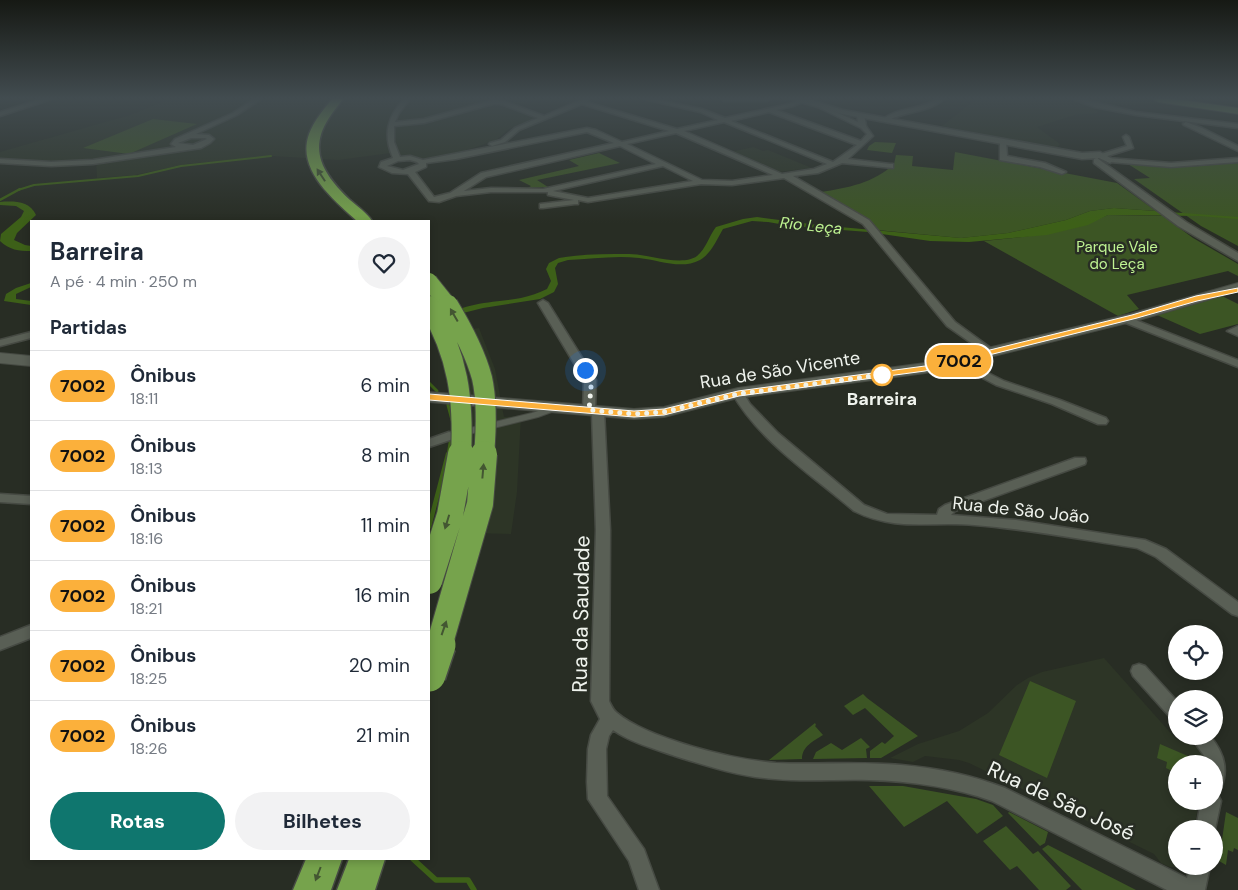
<!DOCTYPE html>
<html lang="pt">
<head>
<meta charset="utf-8">
<style>
  :root { --surface:#fff; --page:#f2f2f3; --text:#1f2937; --muted:#747a83; --line:#e0e1e3; --accent:#0f766e }
  body { margin:0; font-family:"DM Sans",sans-serif; background:var(--page); color:var(--text); height:100vh; display:flex; flex-direction:column; font-size:19px; white-space:nowrap }
  * { box-sizing:border-box; margin:0 }
  p { font-size:16px; color:var(--muted) }
  .icon { flex:none; width:28px; height:28px; fill:none; stroke:currentColor; stroke-width:2; stroke-linecap:round; stroke-linejoin:round }
  .map { position:relative; flex:1; overflow:hidden }
  .side { position:absolute; left:30px; top:220px; width:400px; height:640px; display:flex; flex-direction:column; background:var(--surface); border-radius:0px; box-shadow:0 2px 8px #0003 }
  .side>* { flex:none }
  .badge { padding:0 10px; border-radius:16px; font-size:18px; line-height:32px }
  .buttons { position:absolute; left:1168px; top:625px; display:grid; gap:10px }
  .buttons a { display:grid; place-items:center; width:55px; height:55px; border-radius:50%; background:var(--surface); box-shadow:0 2px 8px #0003; font-size:25px }
  .you { position:absolute; width:25px; height:25px; margin:-12px; border:4px solid #fff; border-radius:50%; background:#1a73e8; box-shadow:0 0 0 8px #1a73e833 }
  .map>.badge { position:absolute; translate:-50% -50%; box-shadow:0 0 0 2px #fff }
  h2 { padding:0 20px; font-size:19px; line-height:45px }
  .round { display:grid; place-items:center; flex:none; width:52px; height:52px; border-radius:26px; background:var(--page) }
  .head { display:flex; align-items:center; justify-content:space-between; height:85px; padding:0 20px }
  h1 { font-size:24px; font-weight:700; line-height:38px }
  .action { display:flex; gap:10px; margin-top:auto; padding:10px 20px }
  .action a { flex:1; height:58px; border-radius:30px; background:var(--accent); color:#fff; font-size:20px; font-weight:700; line-height:58px; text-align:center }
  .action a+a { background:var(--page); color:var(--text) }
  ul { padding:0; list-style:none }
  li { display:flex; align-items:center; gap:15px; height:70px; padding:0 20px; border-top:1px solid var(--line) }
  li div { flex:1 }
  li b { display:block; font-size:19px }
  li em { font-style:normal }
  li .badge { min-width:55px; font-weight:700; text-align:center }
  .map>svg:first-child { display:block }
</style>
</head>
<body>
<div class="map">
<svg width="1238" height="890" viewBox="0 0 1238 890">
  <rect width="100%" height="100%" fill="#282d24"/>
  <!-- built -->
  <path fill="#2d3526" d="M170 99H584L573 103 529 101 514 108 534 116V119L509 129 496 140 461 152 428 159 401 155 398 152 338 160 272 156 186 164 135 175 97 178 96 160 55 162 0 158V152L130 115Z
    M976 99H1074L1090 105 1099 113 1075 115 1037 127 1060 144 1056 149 942 126Z
    M1078 99H1153L1160 100 1158 104 1134 105H1094Z
    M753 147 763 151 768 150 812 168 778 172 731 152Z
    M479 328 495 369 504 417 521 416 517 492 511 534 431 532 440 505 459 434 450 405 445 370 434 336Z
    M1104 658 1176 739 1199 748 1205 758 1206 764H1176V801H1199L1194 829H1176V866H1183L1181 867H1170L1161 863 1154 854 969 763 959 760 925 756 913 762 890 758 918 744 959 731 988 713 1017 685 1028 678 1042 672Z"/>
  <!-- green -->
  <path fill="#3c5524" d="M153 119 197 124 129 154 83 148Z
    M875 142 896 143 892 153 867 150 869 146Z
    M955 152 1117 183 1156 211 1114 208 1090 211 1066 220 1008 233 961 238 877 230 821 192C847 188 874 183 894 164L896 155 913 156 912 166 953 170Z
    M599 153 620 163 537 180 548 187 528 188 531 186 519 180 579 166 569 160Z
    M1238 163V246L1201 226 1134 179 1150 178 1128 164 1185 167Z
    M1108 215 1163 216 1193 238 1238 264V276L1228 271 1127 295 1139 309 1118 316 984 241C1027 237 1069 233 1108 215Z
    M1222 296 1238 304V324L1200 334 1157 315 1197 302Z
    M1030 681 1076 701 1047 778 999 755Z
    M863 694 867 698 918 736 881 758H870V751L882 742 885 744 894 736 865 708 853 715 844 706Z
    M815 723 816 725 815 726 823 735C814 741 802 746 802 759L769 760Z
    M861 738 870 747 866 749 867 758 813 759 816 752 831 743 842 750Z
    M1160 744 1197 760V764H1176V773L1166 768 1167 762 1157 758Z
    M869 786H903L976 799 993 805 1003 816 977 834 947 801 904 827Z
    M1009 812 1048 832 1045 843 1040 846 1008 813Z
    M1226 812 1238 818V850L1234 848 1233 852 1228 850 1226 865 1219 861Z
    M1006 826 1033 854 1038 851 1071 886 1066 890H1039L1017 866 1010 870 983 841Z
    M1048 845 1136 890H1082L1042 849Z"/>
  <!-- water -->
  <path fill="#3d6018" d="M0 202C14 201 30 201 36 215L17 233 14 240 25 245 31 246V251C19 251 9 250 0 241L1 234 21 217 24 211 16 206 0 205Z
    M1114 208 1238 217V219L1199 216 1108 215 1088 225 1047 235 969 242 930 241 868 232 791 226 768 222 752 221 723 229C717 239 711 254 700 260 681 270 659 260 639 258 616 255 591 259 568 260L558 263 555 268 558 284 554 292 540 299 483 308 447 317C461 302 501 302 521 298 530 296 539 293 547 289L551 281 546 269 549 263 559 258C581 254 606 254 629 254 648 254 682 267 697 256 706 249 709 236 716 227L743 219 757 217 818 225 961 238 1008 233 1066 220 1090 211Z
    M31 283V287L16 294V299L31 301V305L4 301 6 294 16 288Z"/>
  <g fill="none" stroke-linecap="round" stroke-linejoin="round">
    <!-- stream-far4 -->
    <path stroke="#3d6018" stroke-width="2" d="M18 190 34 185 138 176 181 166 271 156"/>
    <!-- stream-far3 -->
    <path stroke="#3d6018" stroke-width="2.5" d="M0 200 20 189"/>
    <!-- stream-far2 -->
    <path stroke="#3d6018" stroke-width="3" d="M429 383 437 391
      M448 405 452 420
      M448 455 451 437"/>
    <!-- stream-far1 -->
    <path stroke="#3d6018" stroke-width="4.5" d="M429 527 448 454"/>
    <!-- stream -->
    <path stroke="#3d6018" stroke-width="5.5" d="M413 859 436 880H468L474 890"/>
    <!-- pedestrian casing -->
    <g stroke="#464a43" stroke-width="2">
      <path id="pedestrian" d="M554 406H557L558 408 557 410 538 417 461 436 457 433 458 431 532 413Z"/>
    </g>
    <!-- minor casing -->
    <g stroke="#464a43" stroke-width="3">
      <path id="minor" d="M254 99H261L237 115 196 134 209 135 214 139 210 143 201 148 93 164 51 166 0 163V159L51 162 93 160 176 147 171 144 175 139 233 113ZM191 138H205L207 139 193 145 178 143Z
        M404 99H410L399 113 395 122 424 119 493 100 504 101 544 116 578 101 589 99 587 102 677 129 718 120 700 112 644 99H654L702 109 725 118 789 104 802 99H810L793 106 776 110 861 141 867 134 861 128 820 108 825 107 858 122 857 117 860 114H864L866 126 873 136 848 159 890 164H893V168L842 163 818 173 793 176 869 220 955 322 996 352 995 354H987L947 326 863 224 784 178 732 185 701 184 588 202 578 200V204H575L543 208H540V204L574 200 548 195V192H491L456 196 439 202 429 201 408 174 392 173 379 167 381 162 393 158C383 135 387 117 404 99ZM493 104H501L538 118 515 128 501 140 490 143 489 144 492 146 505 142 519 130 582 104 669 131 622 142 596 130 587 128 423 160 410 156 400 157 394 142V126L424 123ZM769 112 857 145 833 162 731 121ZM724 122 827 164 814 169 782 174 684 131ZM587 132 614 143 481 173 450 193 434 197 415 172 426 167V163L456 159ZM676 133 773 175 732 181 702 180 627 144ZM620 146 656 164 543 189 491 188 464 191 486 177ZM410 160 417 162 419 164 403 170 387 166 398 161ZM663 166 693 181 588 198 553 191Z
        M937 99H944C928 113 905 111 887 121L882 120C897 107 920 110 937 99Z
        M1073 99H1082L1136 112 1238 124V128L1136 115 1094 107Z
        M1186 122 1202 128 1238 146V151L1184 125 1183 124Z
        M1126 135 1129 137 1133 148 1101 158V154L1127 146 1123 137Z
        M1003 139 1006 141 1007 156 1045 163 1066 172 1062 174 1040 167 1000 160V141Z
        M1107 158 1171 163 1238 158V162L1171 167 1110 162H1107Z
        M543 300 548 303 596 380 595 408H602L604 411 610 530 609 701C611 705 613 710 617 713 648 739 735 760 776 763 817 765 859 761 901 765 937 768 971 775 1005 788L1187 878 1190 866H1210L1205 890H1167L992 801C953 787 911 781 869 780 838 779 806 782 775 779 741 777 707 766 675 756 655 749 630 742 613 730L609 736 606 749 607 796 644 849 659 890H639L629 861 588 799 587 782 588 749 591 735 600 719 591 701 596 530 592 414H585L583 411 584 380 538 303Z
        M1125 316 1238 360V367L1121 321V317Z
        M1238 326V336L1227 331Z
        M31 332V338L0 346V340Z
        M958 358 1004 381 1060 400 1106 418 1108 421 1106 424H1098L1052 404 996 385 954 363 953 361Z
        M738 390 742 391 750 404 778 433 864 505 887 514 937 515 939 509 945 505 1075 458H1085L1086 461 1085 464 955 511 951 515 1016 520 1145 540 1166 549 1238 602V616L1232 614 1156 557 1137 548C1083 540 1029 529 974 525 931 521 896 532 854 511 812 475 760 442 732 393Z
        M449 432 453 433 455 436 453 439 429 447V439Z
        M0 494 31 496V504L0 502Z
        M31 625V638L0 650V637Z
        M1139 664 1145 666 1176 700V719L1170 717 1133 676 1131 671 1133 666Z
        M1190 736H1210C1223 751 1229 769 1221 788L1214 790V764H1206L1205 757Z
        M1214 793 1218 795 1221 801 1214 834V829H1196L1201 801H1214Z"/>
    </g>
    <!-- tertiary casing -->
    <g stroke="#464a43" stroke-width="3">
      <path id="tertiary" d="M41 99H52L0 116V112Z
        M721 99H771L767 101H724Z
        M790 99H808L843 110 1082 153 1100 152 1114 160 1110 163 1099 158 1082 159 842 114Z
        M1097 158 1186 222 1238 253V261L1178 226 1094 163V159Z"/>
    </g>
    <!-- secondary casing -->
    <g stroke="#464a43" stroke-width="2">
      <path id="secondary" d="M1238 283V291L1139 320 925 373 738 398 664 417 634 419 429 402V392L634 409 664 407 738 388 925 363 1130 314Z
        M0 353 31 356V366L0 363Z"/>
    </g>
    <!-- primary casing -->
    <g stroke="#464a43" stroke-width="2">
      <path id="primary" d="M1153 99H1175L1238 108V114L1158 102Z"/>
    </g>
    <!-- motorway casing -->
    <g stroke="#464a43" stroke-width="3">
      <path id="motorway" d="M332 99H343C339 105 333 111 329 118 307 151 325 176 350 200 357 206 367 213 372 221H357C334 200 296 170 309 134 314 121 323 110 332 99Z
        M306 859H342L331 890H293Z
        M349 859H385L375 890H337Z"/>
    </g>
    <!-- pedestrian -->
    <use href="#pedestrian" fill="#595f55" fill-rule="evenodd"/>
    <!-- minor -->
    <use href="#minor" fill="#595f55" fill-rule="evenodd"/>
    <!-- tertiary -->
    <use href="#tertiary" fill="#595f55" fill-rule="evenodd"/>
    <!-- secondary -->
    <use href="#secondary" fill="#595f55" fill-rule="evenodd"/>
    <!-- primary -->
    <use href="#primary" fill="#6a8850" fill-rule="evenodd"/>
    <!-- motorway -->
    <use href="#motorway" fill="#76a34c" fill-rule="evenodd"/>
    <!-- motorway-bridge-far3 casing -->
    <g stroke="#464a43" stroke-width="18" stroke-linecap="butt">
      <path id="motorway-bridge-far3" d="M429 281 449 306"/>
    </g>
    <!-- motorway-bridge-far2 casing -->
    <g stroke="#464a43" stroke-width="22" stroke-linecap="butt">
      <path id="motorway-bridge-far2" d="M448 305C462 328 475 352 482 378 487 400 486 432 484 455
        M429 306C458 355 464 399 461 455"/>
    </g>
    <!-- motorway-bridge-far1 casing -->
    <g stroke="#464a43" stroke-width="28" stroke-linecap="butt">
      <path id="motorway-bridge-far1" d="M429 581 450 515 461 454
        M439 646 480 504 484 454"/>
    </g>
    <!-- motorway-bridge casing -->
    <g stroke="#464a43" stroke-width="36" stroke-linecap="butt">
      <path id="motorway-bridge" d="M429 675 439 645"/>
    </g>
    <!-- motorway-bridge-far3 -->
    <use href="#motorway-bridge-far3" stroke="#76a34c" stroke-width="16"/>
    <!-- motorway-bridge-far2 -->
    <use href="#motorway-bridge-far2" stroke="#76a34c" stroke-width="20"/>
    <!-- motorway-bridge-far1 -->
    <use href="#motorway-bridge-far1" stroke="#76a34c" stroke-width="26"/>
    <!-- motorway-bridge -->
    <use href="#motorway-bridge" stroke="#76a34c" stroke-width="33"/>
  </g>
  <!-- one-way arrows -->
  <defs><path id="oneway-solid" d="M-6-.8H1V-3.2L6.5 0L1 3.2V.8H-6Z" transform="scale(1.25)"/></defs>
  <g fill="#435632">
    <use href="#oneway-solid" transform="translate(321 175) rotate(-123)"/>
    <use href="#oneway-solid" transform="translate(454 315) rotate(-120)"/>
    <use href="#oneway-solid" transform="translate(483 471) rotate(-85)"/>
    <use href="#oneway-solid" transform="translate(447 522) rotate(107)"/>
    <use href="#oneway-solid" transform="translate(444 628) rotate(-71)"/>
    <use href="#oneway-solid" transform="translate(318 874) rotate(111)"/>
  </g>
  <!-- sky -->
  <linearGradient id="sky" x2="0" y2="1"><stop stop-color="#161914"/><stop offset="0.44" stop-color="#424c50"/><stop offset="1" stop-color="#424c50" stop-opacity="0"/></linearGradient>
  <rect width="1238" height="223" fill="url(#sky)"/>
  <!-- line -->
  <path fill="#fbb03b" stroke="#fff" d="M1238 288V292L1197 301 1137 318 925 371 739 396 664 415 634 417 429 400 424 397 429 394 634 411 664 409 738 391 925 366 1132 315 1196 296Z"/>
  <g fill="none" stroke-linecap="round" stroke-linejoin="round">
    <!-- walk -->
    <path stroke="#eff3ed" stroke-width="5" stroke-dasharray="0 9" d="M585 370 591 387 589 410 634 414 664 412 738 394 888 374 882 375"/>
  </g>
  <!-- markers -->
  <circle fill="#fff" stroke="#fbb03b" stroke-width="2.5" cx="882" cy="375" r="10"/>
  <g text-anchor="middle" stroke-width="5" stroke-linejoin="round" paint-order="stroke">
    <!-- far-park labels -->
    <g font-size="15" fill="#bff392" stroke="#282d24">
      <text x="1117" y="252">Parque Vale<tspan x="1117" dy="17">do Leça</tspan></text>
    </g>
    <!-- far-water labels -->
    <g font-size="16" font-style="italic" fill="#bef391" stroke="#282d24">
      <text transform="translate(811 225) rotate(6)" y="6">Rio Leça</text>
    </g>
    <!-- street labels -->
    <g font-size="18" fill="#eff3ed" stroke="#282d24">
      <text transform="translate(780 370) rotate(-9)" y="6">Rua de São Vicente</text>
      <text transform="translate(1021 510) rotate(6)" y="6">Rua de São João</text>
    </g>
    <!-- stop labels -->
    <g font-size="18" font-weight="bold" fill="#eff3ed" stroke="#282d24">
      <text x="882" y="405">Barreira</text>
    </g>
    <!-- near-street labels -->
    <g font-size="21" fill="#eff3ed" stroke="#282d24">
      <text transform="translate(581 614) rotate(-89)" y="7">Rua da Saudade</text>
      <text transform="translate(1061 801) rotate(25)" y="7">Rua de São José</text>
    </g>
  </g>
</svg>
<div class="buttons">
<a><svg class="icon" aria-label="locate" viewBox="0 0 24 24"><circle cx="12" cy="12" r="6"/><path d="M12 2v4M12 18v4M2 12h4M18 12h4"/></svg></a>
<a><svg class="icon" aria-label="layers" viewBox="0 0 24 24"><path d="M12 4l9 5-9 5-9-5zM3 14l9 5 9-5"/></svg></a>
<a>+</a>
<a>−</a>
</div>
<div class="you" style="left:585px;top:370px"></div>
<b class="badge" style="left:959px;top:361px;background:#fbb03b;color:#111">7002</b>
<section class="side">
<div class="head"><div><h1>Barreira</h1><p>A pé · 4 min · 250 m</p></div><a class="round"><svg class="icon" aria-label="heart" viewBox="0 0 24 24"><path d="M12 20l-8-8c-3-5 5-10 8-4 3-6 11-1 8 4z"/></svg></a></div>
<h2>Partidas</h2>
<ul>
<li><span class="badge" style="background:#fbb03b;color:#111">7002</span><div><b>Ônibus</b><p>18:11</p></div><em>6 min</em></li>
<li><span class="badge" style="background:#fbb03b;color:#111">7002</span><div><b>Ônibus</b><p>18:13</p></div><em>8 min</em></li>
<li><span class="badge" style="background:#fbb03b;color:#111">7002</span><div><b>Ônibus</b><p>18:16</p></div><em>11 min</em></li>
<li><span class="badge" style="background:#fbb03b;color:#111">7002</span><div><b>Ônibus</b><p>18:21</p></div><em>16 min</em></li>
<li><span class="badge" style="background:#fbb03b;color:#111">7002</span><div><b>Ônibus</b><p>18:25</p></div><em>20 min</em></li>
<li><span class="badge" style="background:#fbb03b;color:#111">7002</span><div><b>Ônibus</b><p>18:26</p></div><em>21 min</em></li>
</ul>
<div class="action"><a>Rotas</a><a>Bilhetes</a></div>
</section>
</div>
</body>
</html>
